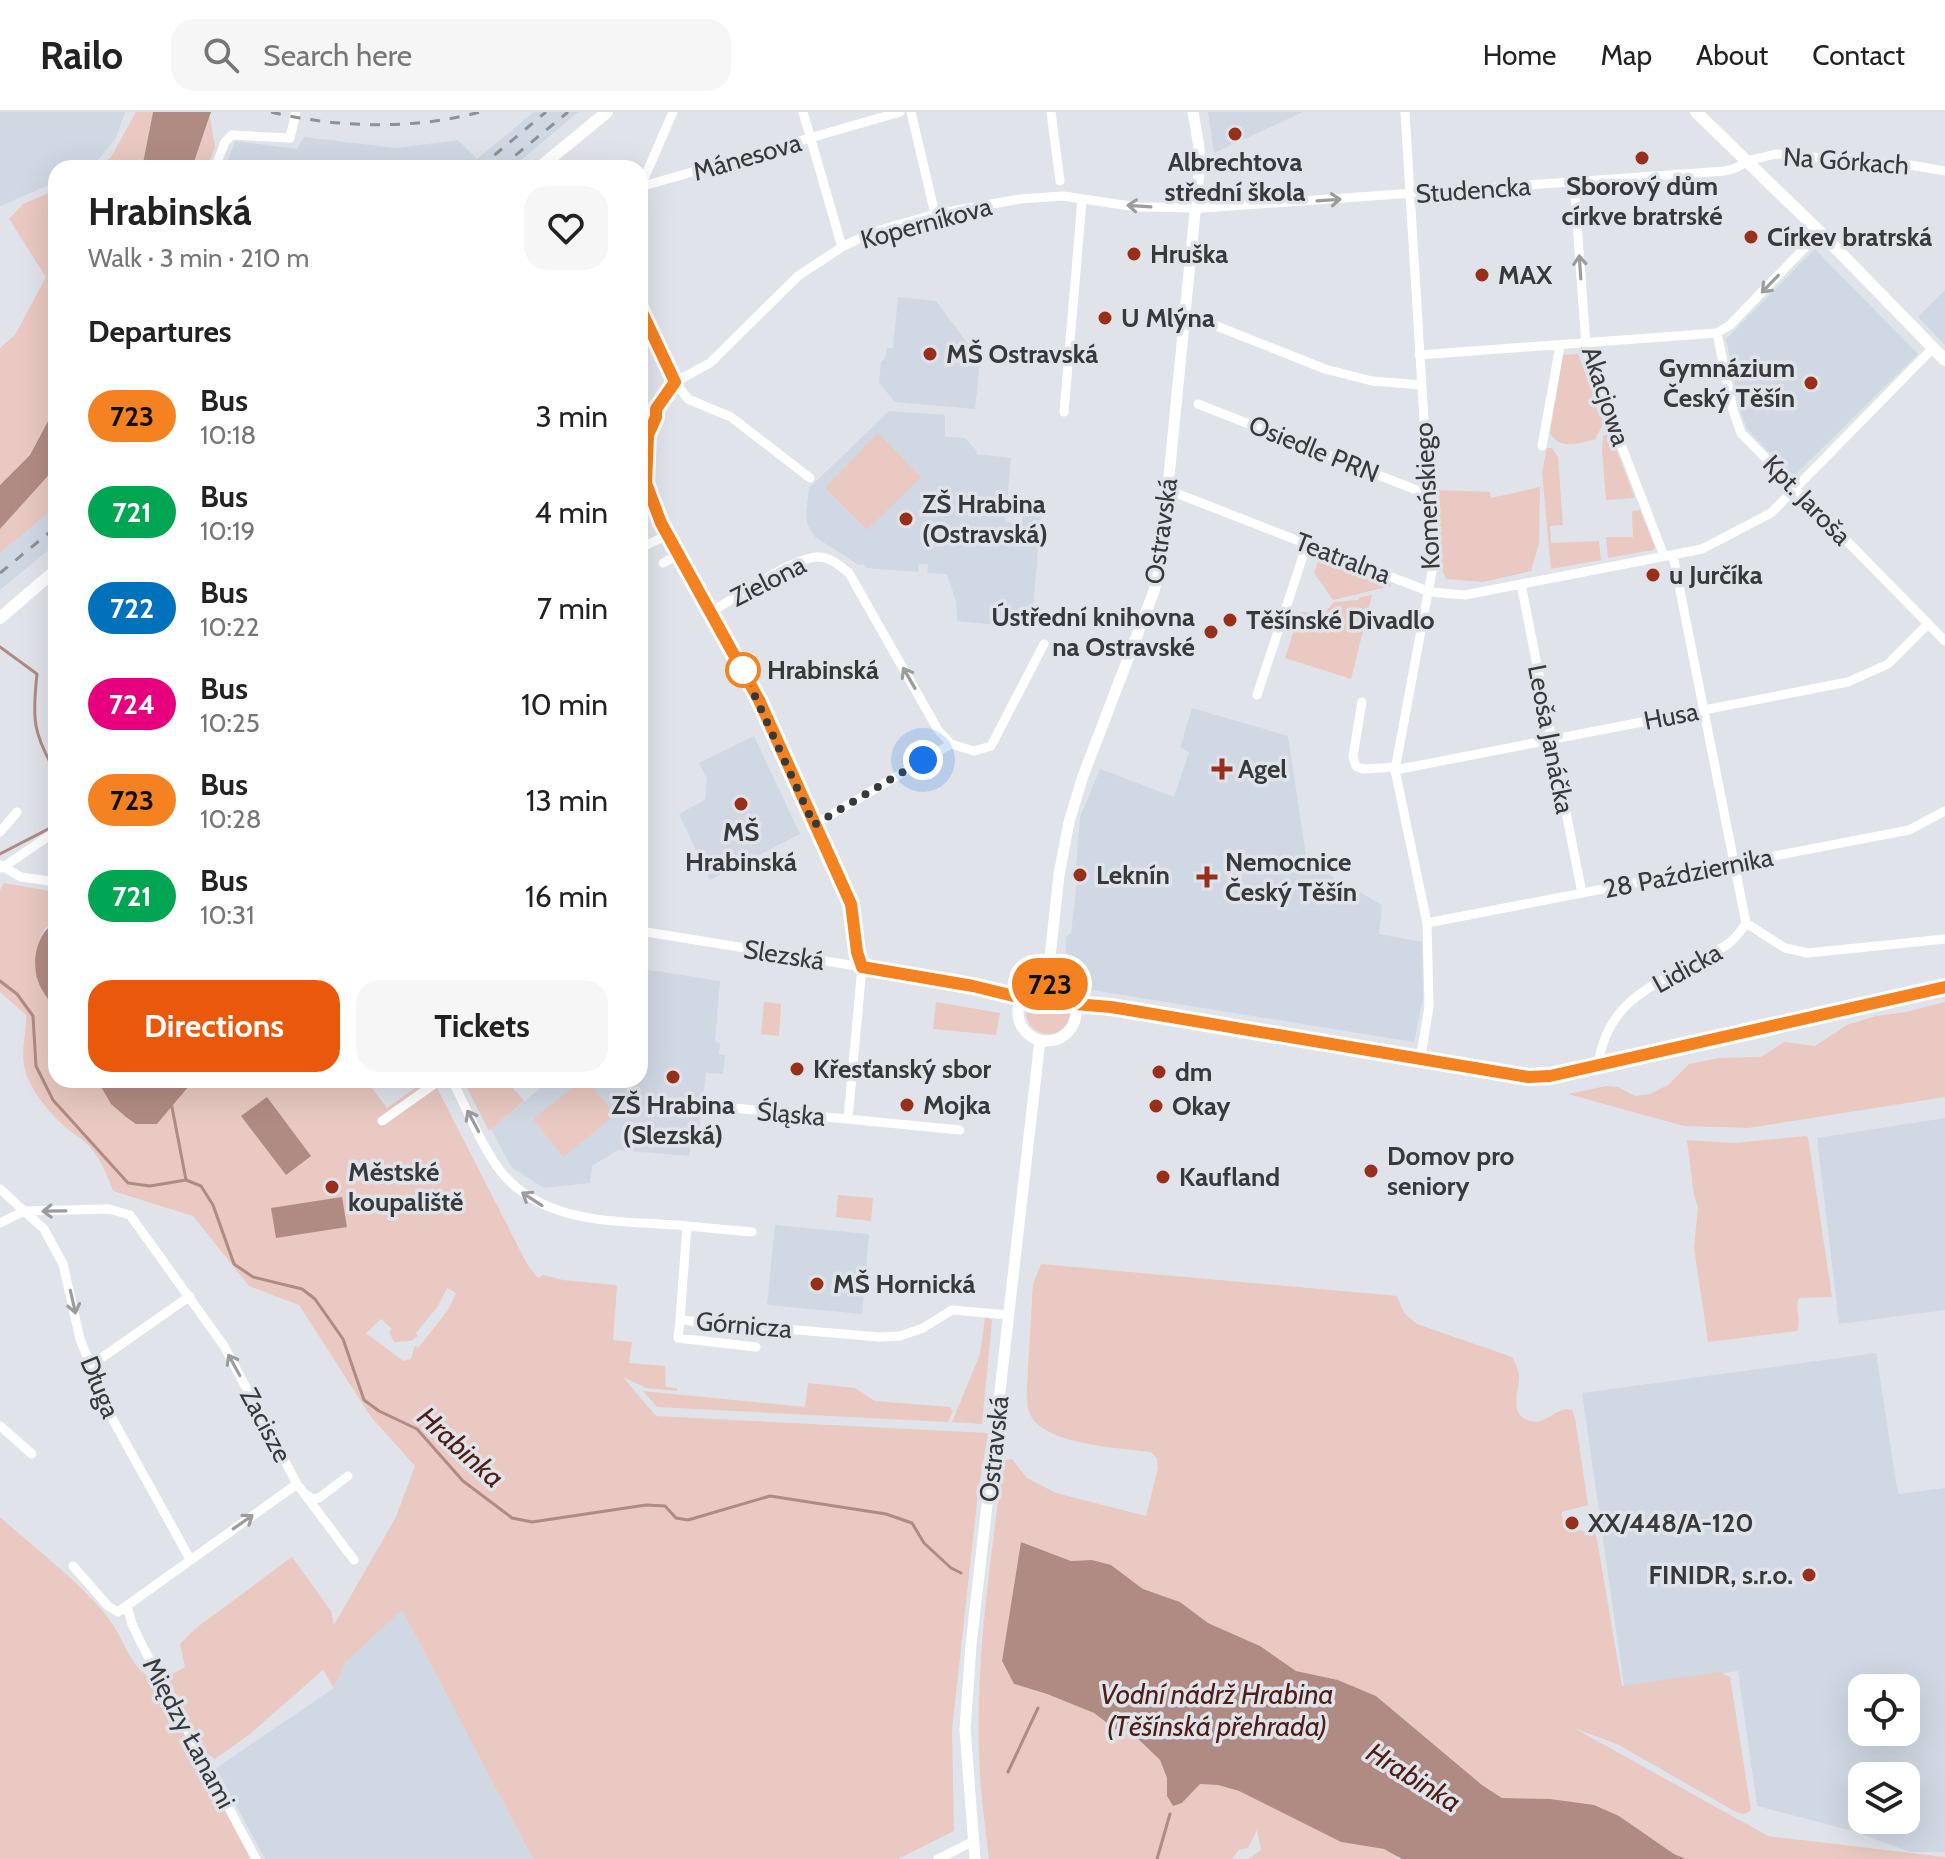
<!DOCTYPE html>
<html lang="en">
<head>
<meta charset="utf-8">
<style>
  :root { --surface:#fff; --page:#f6f6f6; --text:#222; --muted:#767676; --line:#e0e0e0; --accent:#ea580c }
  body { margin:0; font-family:Cabin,sans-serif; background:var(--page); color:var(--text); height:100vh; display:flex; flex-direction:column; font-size:30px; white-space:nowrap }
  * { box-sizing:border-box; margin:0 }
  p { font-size:26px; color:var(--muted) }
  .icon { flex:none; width:44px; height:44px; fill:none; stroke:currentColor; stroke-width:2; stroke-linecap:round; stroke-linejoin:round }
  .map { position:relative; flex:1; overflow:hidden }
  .details { position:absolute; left:48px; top:48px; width:600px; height:928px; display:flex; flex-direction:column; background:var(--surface); border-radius:24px; box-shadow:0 8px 32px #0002 }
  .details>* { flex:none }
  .badge { padding:0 16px; border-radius:26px; font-size:28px; line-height:52px }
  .fabs { position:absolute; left:1848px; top:1562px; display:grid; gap:16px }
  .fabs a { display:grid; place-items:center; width:72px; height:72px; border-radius:16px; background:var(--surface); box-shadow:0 8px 32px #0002; font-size:40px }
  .you { position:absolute; width:40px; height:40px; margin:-20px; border:6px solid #fff; border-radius:50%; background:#1a73e8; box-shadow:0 0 0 12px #1a73e833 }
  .map>.badge { position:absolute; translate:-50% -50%; box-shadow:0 0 0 4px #fff }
  h2 { padding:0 40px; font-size:30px; line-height:72px }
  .round { display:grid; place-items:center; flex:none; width:84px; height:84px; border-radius:24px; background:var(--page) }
  .overview { display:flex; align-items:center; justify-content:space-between; height:136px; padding:0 40px }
  h1 { font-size:38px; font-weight:700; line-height:60px }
  .primary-button { display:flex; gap:16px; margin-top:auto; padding:16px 40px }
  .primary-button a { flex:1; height:92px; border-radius:24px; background:var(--accent); color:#fff; font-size:32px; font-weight:700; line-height:92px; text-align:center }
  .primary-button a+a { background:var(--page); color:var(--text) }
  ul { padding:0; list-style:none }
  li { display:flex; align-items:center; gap:24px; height:96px; padding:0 40px }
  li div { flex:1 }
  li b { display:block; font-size:30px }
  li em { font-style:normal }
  li .badge { min-width:88px; font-weight:700; text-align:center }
  header { display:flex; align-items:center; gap:48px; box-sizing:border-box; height:112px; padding:0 40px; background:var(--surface); border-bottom:2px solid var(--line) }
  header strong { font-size:38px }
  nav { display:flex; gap:44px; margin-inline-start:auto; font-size:28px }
  .search { width:560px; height:72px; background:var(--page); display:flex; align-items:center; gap:20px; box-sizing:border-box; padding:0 28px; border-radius:24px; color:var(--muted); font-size:30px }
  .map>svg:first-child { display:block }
</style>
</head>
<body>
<header>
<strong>Railo</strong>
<div class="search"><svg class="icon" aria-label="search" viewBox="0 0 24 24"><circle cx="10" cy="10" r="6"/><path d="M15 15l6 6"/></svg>Search here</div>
<nav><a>Home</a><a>Map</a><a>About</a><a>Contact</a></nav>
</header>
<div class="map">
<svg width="1945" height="1747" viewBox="0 0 1945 1747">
  <rect width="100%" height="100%" fill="#e0e4ea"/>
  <!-- built -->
  <path fill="#d0d8e4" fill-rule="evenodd" d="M0 0H125L116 26 91 56H56V70L0 94Z
    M534 0H580L577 1 512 56H225L235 29 297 37 304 25 396 36 458 28 477 47Z
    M1208 0H1303L1214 41Z
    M1815 137 1918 242 1793 365 1747 317 1741 301 1726 227Z
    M1945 178V233L1918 205Z
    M898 185 936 189 980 248 975 297 895 290 879 271 881 250 885 247 887 236H893Z
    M889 299 945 303V325L965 326 976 338 977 342 1011 346 1005 410 1022 412 1023 403 1041 404 1032 508 1017 515 957 509 956 489 947 462 927 461 928 452H919L918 460 866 456 863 452 859 453 815 425 807 412 806 402 809 376Z
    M56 395V432L0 478V441Z
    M1192 596 1288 624 1307 750 1382 793 1379 822 1422 830 1423 887 1414 930 1079 876 1065 863 1066 825 1071 821 1077 770H1081L1082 756 1076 755 1080 705 1100 657 1174 685 1189 640 1180 636Z
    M754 624 800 722 710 768 679 702 705 688 707 667 699 651Z
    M643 857 720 869 715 930 720 931 719 942 725 943 723 962 706 961 698 1027H692L689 1044 618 1038 592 1054 590 1071 544 1076 511 1055 491 1017 550 968H640V859Z
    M1945 1006V1198L1839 1212 1817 1026Z
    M775 1113 869 1122 862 1202 767 1193Z
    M1876 1241 1898 1382 1945 1376V1740H1910L1853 1719 1757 1694 1738 1559 1624 1574 1582 1281ZM1862 1576H1906V1620H1862ZM1862 1664H1906V1708H1862Z
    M402 1498 533 1747H265L216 1656 334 1576 346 1550Z"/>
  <!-- green -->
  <path fill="#e9c9c1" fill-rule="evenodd" d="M136 0H153L142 56H98L111 45Z
    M210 5 215 35 207 56H192Z
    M56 78V294L30 343 0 373V236L15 223 46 165 9 107 23 92Z
    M1578 242 1605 309 1595 327C1579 332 1559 338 1550 321L1563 243Z
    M878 321 921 365 867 418 825 376Z
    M1610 321 1635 386 1606 388 1602 338 1603 324Z
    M1547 336H1552L1558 345 1563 413 1550 414 1551 431 1599 429 1601 448 1551 457 1542 360Z
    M56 355V395L0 441V417Z
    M1540 375 1539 432 1531 459 1483 470 1446 467 1442 457 1436 378 1490 380 1491 386Z
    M1640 398 1655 435 1653 438 1608 446 1606 425H1633L1632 399Z
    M1325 444 1390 470 1391 474 1333 488 1314 461 1319 447Z
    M1372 483 1351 567 1285 546 1300 500 1324 501 1334 490 1358 488 1360 485Z
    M4 771 56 780V810L45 816 39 829 36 859 38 871 56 898V968H97L111 992 166 1001 194 968H366L387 996 426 968H433L527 1152 538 1166 543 1163 563 1168 615 1173 617 1175 613 1228 632 1230 629 1251 665 1254 666 1275 677 1276V1279L646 1276 623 1265 656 1304 988 1321 978 1381 952 1618 954 1719 898 1747H533L402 1498 346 1550 334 1576 323 1558 250 1622 215 1647 202 1638 167 1565 185 1555 180 1532 196 1516 292 1445 331 1499 334 1513 396 1405 415 1354 371 1305 299 1193 249 1174 193 1104 113 1079C107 1062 99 1043 85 1030 81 1026 75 1023 70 1019 52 1004 28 977 24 953 21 936 27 920 26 903L0 880V778ZM447 1176 456 1181 448 1198 418 1236 415 1233 411 1247 403 1249 366 1221 381 1207 392 1217 389 1220 394 1230 411 1229 418 1224 416 1221 438 1194Z
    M1026 900a22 22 0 1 1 44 0a22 22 0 1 1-44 0Z
    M764 890 781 892 779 924 761 922Z
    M936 890 1000 901 996 923 933 917Z
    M1945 890V985L1748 1016 1684 1014 1568 982 1606 974 1618 975 1635 984 1650 982 1668 973 1689 952 1719 946 1761 945 1784 930 1815 934 1847 913 1876 904 1906 900Z
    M463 968H506L524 989 489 1019Z
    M582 968H587L615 1003 563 1045 533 1007Z
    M1806 1024 1808 1025 1832 1185 1799 1186C1794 1196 1802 1208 1797 1219L1708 1230 1694 1136 1698 1095 1694 1083 1687 1028 1735 1031Z
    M838 1083 873 1086 871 1109 836 1105Z
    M1041 1152 1397 1184 1404 1201 1417 1212 1512 1245C1515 1250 1518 1256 1519 1263 1520 1279 1507 1302 1530 1309 1547 1314 1556 1293 1572 1298L1575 1306 1588 1393 1562 1400C1561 1418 1582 1418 1596 1422L1622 1574 1720 1560 1730 1565 1751 1698 1745 1702 1736 1700 1619 1633 1574 1616 1768 1724 1945 1745V1747H1686L1674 1742 1619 1704 1550 1687 1502 1686 1482 1673 1376 1584 1338 1568 1296 1559 1260 1534 1208 1511 1180 1490 1143 1477 1111 1453 1092 1448 1071 1449 1022 1430 1002 1549 1014 1572 1047 1582 1094 1601 1115 1617 1131 1620 1160 1648 1167 1666V1684L1182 1691 1200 1672 1218 1673 1239 1679 1341 1730 1384 1737 1397 1743 1398 1747H1248L1261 1738 1257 1718 1248 1736 1239 1738 1232 1747H989C985 1711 979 1673 979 1637 976 1540 992 1444 1003 1348L1012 1347 1027 1366 1056 1381 1146 1404 1158 1356 1157 1347 1151 1340C1121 1336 1047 1333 1031 1304 1026 1295 1027 1283 1027 1273L1033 1172Z
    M985 1205 992 1208 982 1312 952 1310 980 1242Z
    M808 1271 855 1276 875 1289 950 1295 953 1299 948 1310 657 1295 643 1279 805 1295Z
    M0 1405C32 1434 84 1473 109 1507 130 1537 126 1553 162 1574L252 1747H0Z"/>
  <!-- water -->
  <path fill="#b08b83" d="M153 0H211L192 56H142Z
    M56 294V355L0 417V373L30 343Z
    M56 810V898C50 889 41 879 38 869 31 849 37 820 56 810Z
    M97 968H194L157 1012H136L126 1005 111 992Z
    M267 985 311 1044 286 1063 241 1004Z
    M342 1085 347 1115 276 1126 271 1096Z
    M1021 1430 1071 1449 1092 1448 1111 1453 1143 1477 1180 1490 1208 1511 1260 1534 1296 1559 1338 1568 1376 1584 1482 1673 1502 1686 1550 1687 1594 1693 1619 1704 1674 1742 1686 1747H1402L1384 1737 1341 1730 1239 1679 1218 1673 1200 1672 1182 1691 1173 1694 1167 1684V1666L1160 1648 1131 1620 1115 1617 1094 1601 1047 1582 1014 1572 1002 1549Z"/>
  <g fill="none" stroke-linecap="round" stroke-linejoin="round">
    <!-- stream -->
    <path stroke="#b08b83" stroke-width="3" d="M0 535 37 562C32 608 33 621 56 661
      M0 742 56 713
      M0 869 17 882 33 904 36 954 53 988 128 1071 150 1074 186 1068 201 1074 213 1093 234 1152 253 1165 302 1177 315 1187 343 1227 364 1288 379 1299 417 1317 463 1369 512 1406 532 1410 646 1393 665 1394 676 1406 688 1408 770 1384 886 1402 912 1411 924 1431 951 1456 961 1461
      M171 990 186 1068
      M1008 1660 1038 1596
      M1157 1747 1170 1702"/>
    <!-- minor -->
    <path stroke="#fff" stroke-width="9" d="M803 0 842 135
      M911 0 935 102
      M1051 0 1060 69
      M1405 0 1433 454 1395 658 1427 811 1429 895 1420 949
      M215 56 225 30 232 23 290 26 296 0
      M1574 70 1586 233 1593 260 1664 444
      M640 75 900 0
      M640 76 673 0
      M640 196 675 270 688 287 731 305 810 366
      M1204 209 1325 257 1372 269 1422 273
      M1717 221 1733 298 1741 321 1945 529
      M1419 243 1717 221 1730 213 1820 120
      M1198 292 1429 383
      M656 299 648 323 646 371 661 411 759 588 837 761 851 792 857 840 862 855 848 1007
      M1064 300 1082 88
      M640 315 675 270 710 251 798 164 842 135 870 121 935 102 1020 87 1063 84 1137 95 1203 96 1725 59 1736 56 1747 49 1776 42 1910 53 1945 59
      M1542 334 1560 234
      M1168 378 1430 480 1465 483 1702 437 1771 401 1933 236
      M640 436 668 423
      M1673 443 1746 811
      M663 451 678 443
      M1521 472 1582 781
      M711 500C736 485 789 448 816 445 829 444 839 453 849 461L938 618 951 632
      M1257 583 1307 432
      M1362 590 1353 644 1356 654 1363 657 1396 655
      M951 632 974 639 991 634 1044 532
      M1395 658 1848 570 1888 552 1928 512
      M814 713 951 632
      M0 720 17 700
      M0 753 21 765 56 770
      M2 756 56 719
      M1427 811 1909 718 1945 699
      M1746 811 1785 836 1808 841 1945 827
      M640 819 900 861 1022 886
      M1075 892 1111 895 1528 965 1550 964 1945 875
      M1598 953C1607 889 1652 874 1703 846 1724 835 1733 832 1746 811
      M452 968C467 997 482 1036 502 1061 547 1115 623 1108 687 1114L680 1208 879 1225 900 1224 923 1216 952 1198 1009 1203
      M734 996 960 1018
      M382 1009 440 968
      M0 1077 44 1117 63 1152 80 1227 113 1308 190 1447
      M0 1111 24 1099 109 1097 130 1103 224 1234 297 1372 354 1448
      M687 1114 752 1120
      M680 1208 678 1226 756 1235
      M90 1254 190 1184
      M0 1314 32 1342
      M307 1383 313 1387 319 1386 348 1364
      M73 1454 108 1494 118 1500 297 1372
      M127 1494 132 1512 142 1533 256 1747
      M938 1747 972 1730"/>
    <!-- tertiary -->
    <path stroke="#fff" stroke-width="11" d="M1018 900a29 29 0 1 1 58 0a29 29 0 1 1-58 0Z
      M1047 872 1059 763 1069 710 1083 664 1154 479 1160 455 1199 60V35L1193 0
      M975 1747 965 1617 971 1533 1040 928"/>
    <!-- secondary -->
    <path stroke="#fff" stroke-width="12" d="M1696 0 1820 120 1945 248
      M539 56 607 0
      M0 506 56 458"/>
    <!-- rail -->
    <path stroke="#8e9094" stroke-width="3" stroke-dasharray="10 10" stroke-linecap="butt" d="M271 0C338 16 413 18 480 0
      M479 56 546 0
      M500 56 568 0
      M0 461 56 415"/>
  </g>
  <!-- one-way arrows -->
  <defs><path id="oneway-shaft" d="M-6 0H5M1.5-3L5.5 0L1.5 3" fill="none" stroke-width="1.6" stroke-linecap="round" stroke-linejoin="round" transform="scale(2)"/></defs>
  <g stroke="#9c9c9d">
    <use href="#oneway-shaft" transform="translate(1329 88) rotate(-4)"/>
    <use href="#oneway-shaft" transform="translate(1139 94) rotate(-176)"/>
    <use href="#oneway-shaft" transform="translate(1580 155) rotate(-94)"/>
    <use href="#oneway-shaft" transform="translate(1770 172) rotate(134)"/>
    <use href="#oneway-shaft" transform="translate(909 566) rotate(-120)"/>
    <use href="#oneway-shaft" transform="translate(473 1009) rotate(-118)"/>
    <use href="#oneway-shaft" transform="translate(532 1087) rotate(-147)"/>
    <use href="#oneway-shaft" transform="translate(54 1099) rotate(179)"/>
    <use href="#oneway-shaft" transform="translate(73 1190) rotate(77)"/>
    <use href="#oneway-shaft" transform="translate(234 1253) rotate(-119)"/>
    <use href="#oneway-shaft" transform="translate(243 1410) rotate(-35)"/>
  </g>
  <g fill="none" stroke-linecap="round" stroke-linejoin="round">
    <!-- line casing -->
    <g stroke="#fff" stroke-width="18">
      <path id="line" d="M640 196 675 270 656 297V305L648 323 646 371 661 411 759 588 851 792 857 840 862 855 973 874 1022 886C1038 865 1064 869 1075 892L1111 895 1528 965 1550 964 1945 875"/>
    </g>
    <!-- line -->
    <use href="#line" stroke="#f58220" stroke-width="12"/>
    <!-- walk -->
    <path stroke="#38393b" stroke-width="8" stroke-dasharray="0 14.4" d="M743 558 814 713 923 648"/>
  </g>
  <!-- markers -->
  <g fill="#982f1a" stroke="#e0e4ea" stroke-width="3">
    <circle cx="1235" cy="22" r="8"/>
    <circle cx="1642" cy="46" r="8"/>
    <circle cx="1751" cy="125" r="8"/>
    <circle cx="1134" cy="142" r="8"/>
    <circle cx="1482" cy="163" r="8"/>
    <circle cx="1105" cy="206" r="8"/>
    <circle cx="930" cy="242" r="8"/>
    <circle cx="1811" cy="271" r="8"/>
    <circle cx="906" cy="407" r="8"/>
    <circle cx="1653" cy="463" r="8"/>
    <circle cx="1230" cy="508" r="8"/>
    <circle cx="1211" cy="520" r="8"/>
    <path d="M1218 645h8v8h8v8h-8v8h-8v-8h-8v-8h8z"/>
    <circle cx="741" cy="692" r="8"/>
    <circle cx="1080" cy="763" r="8"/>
    <path d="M1203 753h8v8h8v8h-8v8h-8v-8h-8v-8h8z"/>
    <circle cx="797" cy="957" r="8"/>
    <circle cx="1159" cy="960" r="8"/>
    <circle cx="673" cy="965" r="8"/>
    <circle cx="907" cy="993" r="8"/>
    <circle cx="1156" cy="994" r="8"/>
    <circle cx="1371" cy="1059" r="8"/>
    <circle cx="1163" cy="1065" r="8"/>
    <circle cx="332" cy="1075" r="8"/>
    <circle cx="817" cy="1172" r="8"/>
    <circle cx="1572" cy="1411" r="8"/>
    <circle cx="1809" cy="1463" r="8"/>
  </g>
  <circle fill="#fff" stroke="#f58220" stroke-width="4" cx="743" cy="558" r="16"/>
  <g text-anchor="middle" stroke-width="7" stroke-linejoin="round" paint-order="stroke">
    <!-- street labels -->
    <g font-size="26" fill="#38393b" stroke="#e0e4ea">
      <text transform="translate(747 45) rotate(-16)" y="9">Mánesova</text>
      <text transform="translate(1846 49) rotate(4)" y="9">Na Górkach</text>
      <text transform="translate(1473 78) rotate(-4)" y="9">Studencka</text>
      <text transform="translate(926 111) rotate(-15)" y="9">Koperníkova</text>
      <text transform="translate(1606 284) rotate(72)" y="9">Akacjowa</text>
      <text transform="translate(1314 337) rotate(22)" y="9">Osiedle PRN</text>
      <text transform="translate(1427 384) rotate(-93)" y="9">Komeńskiego</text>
      <text transform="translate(1807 388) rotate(46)" y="9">Kpt. Jaroša</text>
      <text transform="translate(1161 419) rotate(-82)" y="9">Ostravská</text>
      <text transform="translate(1343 446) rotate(21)" y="9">Teatralna</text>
      <text transform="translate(768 469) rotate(-27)" y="9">Zielona</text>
      <text transform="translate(1671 604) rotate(-11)" y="9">Husa</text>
      <text transform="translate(1551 627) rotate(79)" y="9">Leoša Janáčka</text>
      <text transform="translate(1688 761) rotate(-11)" y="9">28 Października</text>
      <text transform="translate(784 843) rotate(9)" y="9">Slezská</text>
      <text transform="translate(1687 856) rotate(-29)" y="9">Lidicka</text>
      <text transform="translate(791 1002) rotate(5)" y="9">Śląska</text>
      <text transform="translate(744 1213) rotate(5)" y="9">Górnicza</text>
      <text transform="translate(100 1275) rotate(68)" y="9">Długa</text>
      <text transform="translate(266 1313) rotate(62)" y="9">Zacisze</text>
      <text transform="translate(994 1337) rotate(-84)" y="9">Ostravská</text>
      <text transform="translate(189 1621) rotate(62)" y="9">Między Łanami</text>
    </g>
    <!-- poi labels -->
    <g font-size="26" font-weight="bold" fill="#38393b" stroke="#e0e4ea" text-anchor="start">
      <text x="1235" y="59" text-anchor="middle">Albrechtova<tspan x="1235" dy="30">střední škola</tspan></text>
      <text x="1642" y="83" text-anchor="middle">Sborový dům<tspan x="1642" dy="30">církve bratrské</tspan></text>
      <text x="1767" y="134">Církev bratrská</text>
      <text x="1150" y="151">Hruška</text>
      <text x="1498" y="172">MAX</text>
      <text x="1121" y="215">U Mlýna</text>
      <text x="946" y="251">MŠ Ostravská</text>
      <text x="1795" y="265" text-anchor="end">Gymnázium<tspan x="1795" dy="30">Český Těšín</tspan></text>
      <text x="922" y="401">ZŠ Hrabina<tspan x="922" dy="30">(Ostravská)</tspan></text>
      <text x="1669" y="472">u Jurčíka</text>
      <text x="1195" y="514" text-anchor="end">Ústřední knihovna<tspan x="1195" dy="30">na Ostravské</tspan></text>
      <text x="1246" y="517">Těšínské Divadlo</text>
      <text x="1238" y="666">Agel</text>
      <text x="741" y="729" text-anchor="middle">MŠ<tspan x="741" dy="30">Hrabinská</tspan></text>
      <text x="1225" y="759">Nemocnice<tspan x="1225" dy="30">Český Těšín</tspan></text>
      <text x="1096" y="772">Leknín</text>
      <text x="813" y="966">Křesťanský sbor</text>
      <text x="1175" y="969">dm</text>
      <text x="673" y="1002" text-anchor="middle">ZŠ Hrabina<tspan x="673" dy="30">(Slezská)</tspan></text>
      <text x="923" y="1002">Mojka</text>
      <text x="1172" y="1003">Okay</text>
      <text x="1387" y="1053">Domov pro<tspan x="1387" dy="30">seniory</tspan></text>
      <text x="348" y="1069">Městské<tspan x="348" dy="30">koupaliště</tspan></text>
      <text x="1179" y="1074">Kaufland</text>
      <text x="833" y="1181">MŠ Hornická</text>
      <text x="1588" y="1420">XX/448/A-120</text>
      <text x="1793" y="1472" text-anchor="end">FINIDR, s.r.o.</text>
    </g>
    <!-- stop labels -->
    <g font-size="26" font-weight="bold" fill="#38393b" stroke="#e0e4ea" text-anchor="start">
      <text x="767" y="567">Hrabinská</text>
    </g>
    <!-- water labels -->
    <g font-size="28" font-style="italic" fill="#4e1d13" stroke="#e0e4ea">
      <text transform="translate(461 1335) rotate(42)" y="10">Hrabinka</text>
      <text x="1217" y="1592">Vodní nádrž Hrabina<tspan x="1217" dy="32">(Těšínská přehrada)</tspan></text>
      <text transform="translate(1414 1665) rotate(32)" y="10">Hrabinka</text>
    </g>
  </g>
</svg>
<div class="fabs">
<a><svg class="icon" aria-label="locate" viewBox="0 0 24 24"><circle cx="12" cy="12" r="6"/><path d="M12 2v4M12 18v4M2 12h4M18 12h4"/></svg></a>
<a><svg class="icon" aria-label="layers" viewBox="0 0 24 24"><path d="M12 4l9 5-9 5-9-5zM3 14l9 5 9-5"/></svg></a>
</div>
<div class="you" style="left:923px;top:648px"></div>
<b class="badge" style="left:1050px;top:872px;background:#f58220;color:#111">723</b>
<section class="details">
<div class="overview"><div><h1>Hrabinská</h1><p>Walk · 3 min · 210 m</p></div><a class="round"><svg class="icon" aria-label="heart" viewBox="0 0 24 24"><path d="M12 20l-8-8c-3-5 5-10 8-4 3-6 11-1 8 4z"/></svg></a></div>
<h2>Departures</h2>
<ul>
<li><span class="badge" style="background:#f58220;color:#111">723</span><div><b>Bus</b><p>10:18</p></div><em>3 min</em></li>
<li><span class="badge" style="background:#00a651;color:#fff">721</span><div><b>Bus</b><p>10:19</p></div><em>4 min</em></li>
<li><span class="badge" style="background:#0072bc;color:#fff">722</span><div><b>Bus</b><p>10:22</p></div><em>7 min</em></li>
<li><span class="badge" style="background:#e6007e;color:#fff">724</span><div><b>Bus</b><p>10:25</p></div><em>10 min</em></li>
<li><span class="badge" style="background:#f58220;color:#111">723</span><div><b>Bus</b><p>10:28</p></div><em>13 min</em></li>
<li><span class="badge" style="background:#00a651;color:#fff">721</span><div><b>Bus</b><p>10:31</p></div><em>16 min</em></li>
</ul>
<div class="primary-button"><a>Directions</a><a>Tickets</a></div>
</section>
</div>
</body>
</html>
